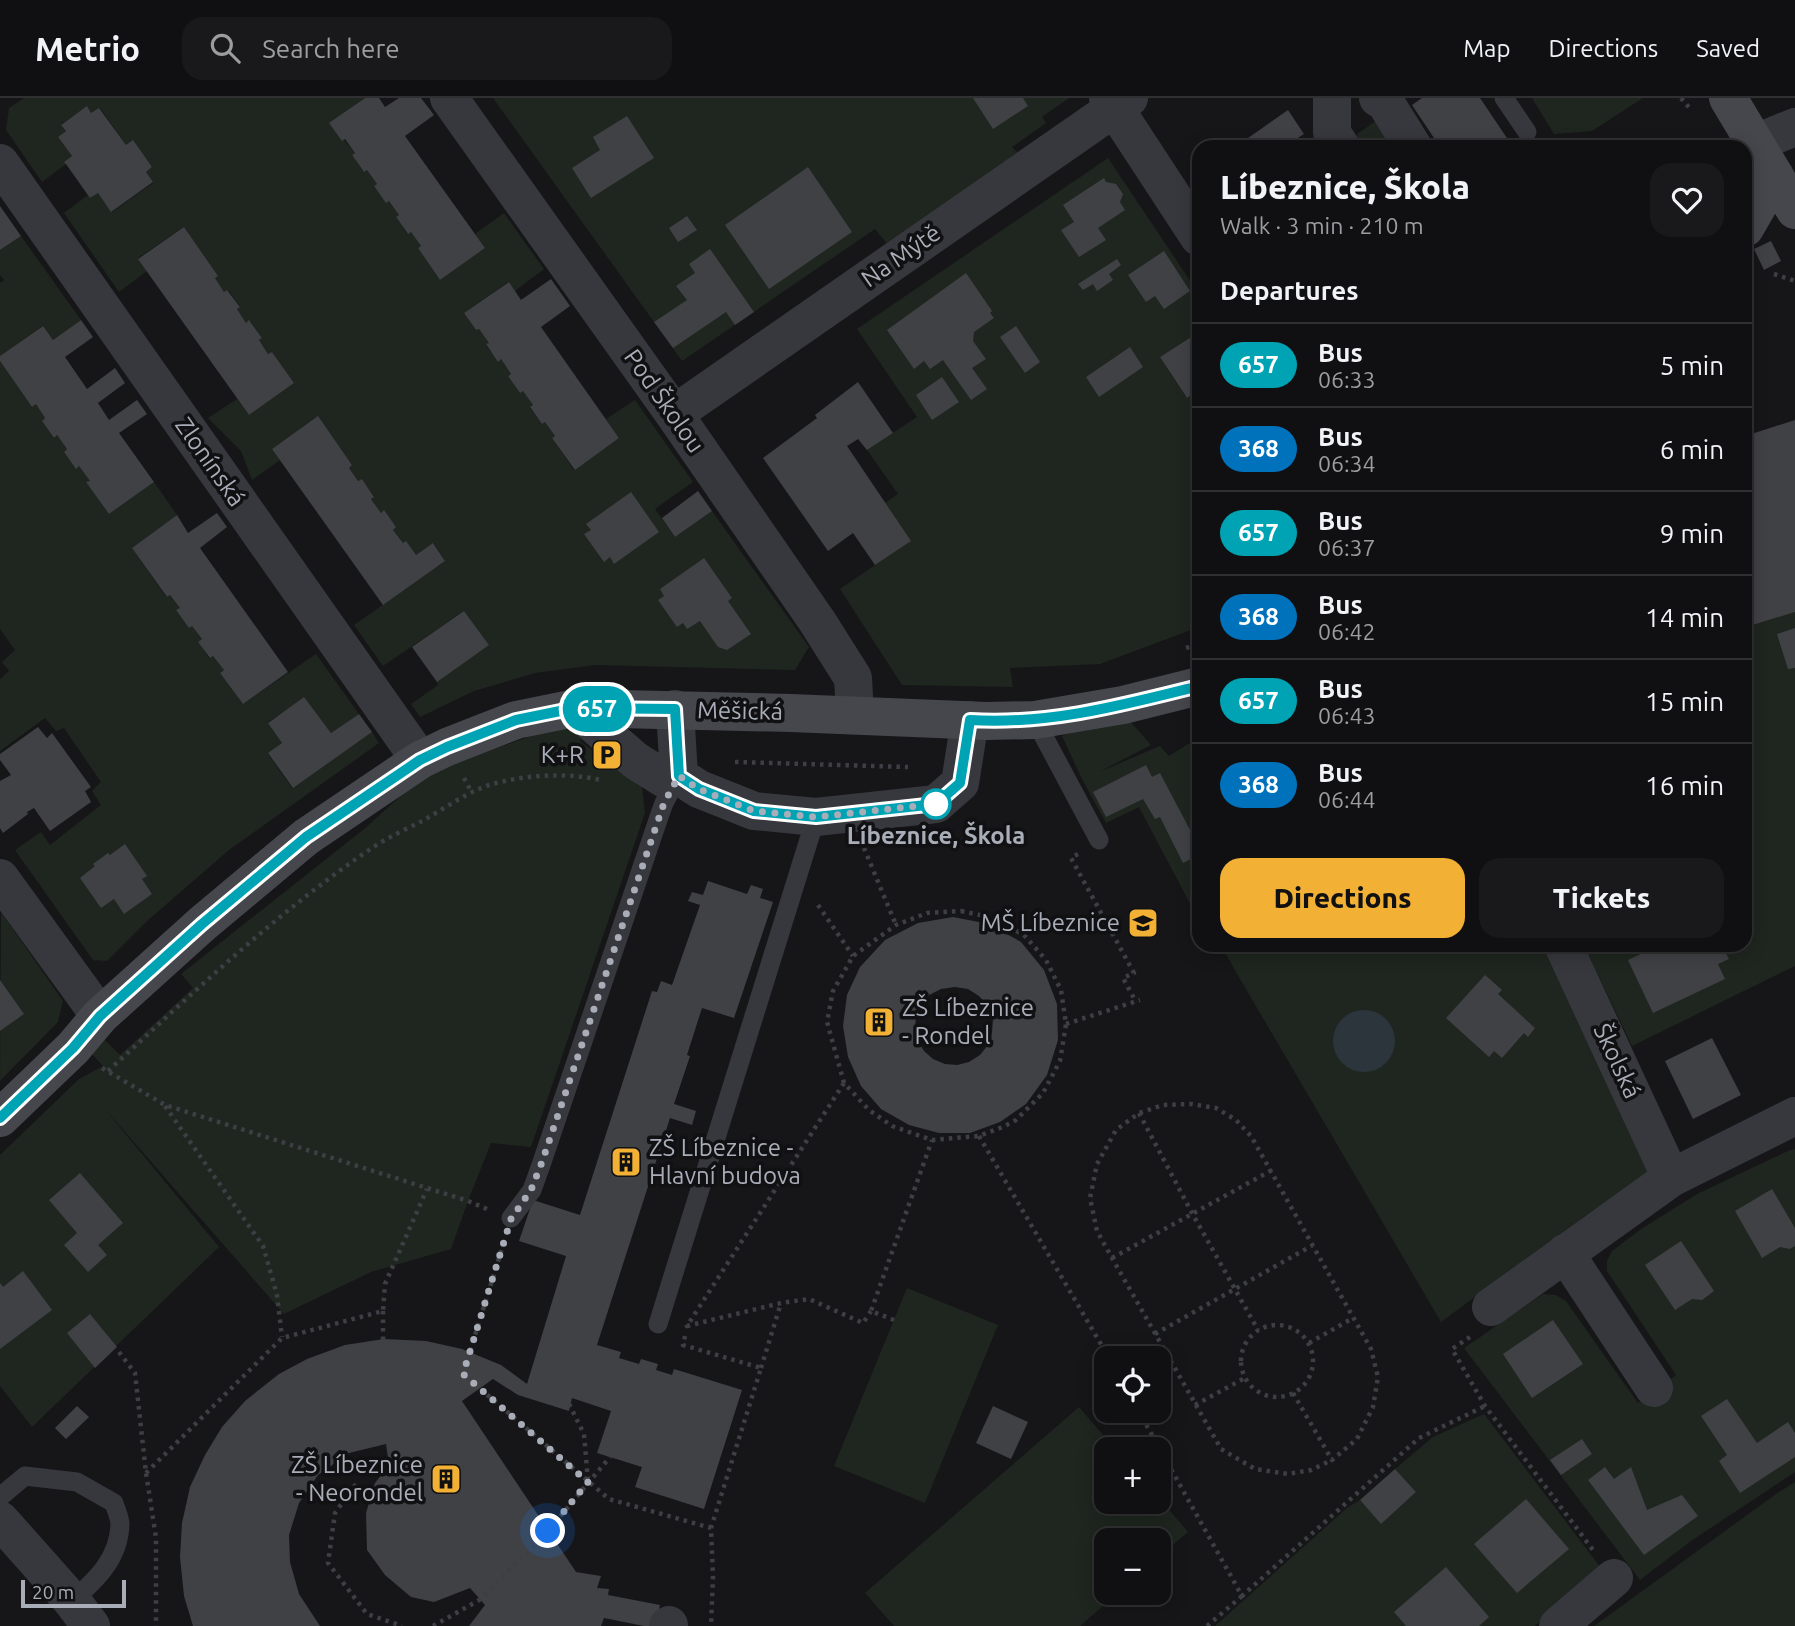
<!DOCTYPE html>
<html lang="en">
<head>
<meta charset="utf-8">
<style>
  :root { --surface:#101012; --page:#19191b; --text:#f1f3f6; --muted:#9c9d9f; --line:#303032; --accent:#f2b134 }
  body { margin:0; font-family:Ubuntu,sans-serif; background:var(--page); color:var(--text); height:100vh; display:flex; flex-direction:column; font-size:26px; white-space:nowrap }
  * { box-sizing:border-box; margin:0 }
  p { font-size:23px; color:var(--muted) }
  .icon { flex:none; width:38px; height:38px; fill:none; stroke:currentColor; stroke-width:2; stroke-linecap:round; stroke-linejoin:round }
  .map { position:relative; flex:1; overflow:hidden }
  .details { position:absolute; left:1192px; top:42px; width:560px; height:812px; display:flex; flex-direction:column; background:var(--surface); border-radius:21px; box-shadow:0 4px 18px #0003,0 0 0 2px var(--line) }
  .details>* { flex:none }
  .badge { padding:0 14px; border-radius:23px; font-size:24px; line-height:46px }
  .controls { position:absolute; left:1094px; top:1248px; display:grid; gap:14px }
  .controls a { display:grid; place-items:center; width:77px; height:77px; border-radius:14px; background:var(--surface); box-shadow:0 4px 18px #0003,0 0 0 2px var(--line); font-size:35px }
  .scale { position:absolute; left:21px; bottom:18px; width:105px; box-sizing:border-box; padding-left:7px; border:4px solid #a8adb8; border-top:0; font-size:19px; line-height:24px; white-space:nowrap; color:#a8adb8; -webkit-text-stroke:5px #111113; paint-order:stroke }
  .you { position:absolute; width:35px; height:35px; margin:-18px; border:5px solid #fff; border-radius:50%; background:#1a73e8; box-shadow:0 0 0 10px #1a73e833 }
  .map>.badge { position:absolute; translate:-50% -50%; box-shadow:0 0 0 4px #fff }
  h2 { padding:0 28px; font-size:26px; line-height:63px }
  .round { display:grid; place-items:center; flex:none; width:74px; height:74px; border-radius:21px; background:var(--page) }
  .summary { display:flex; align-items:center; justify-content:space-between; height:119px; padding:0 28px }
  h1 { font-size:33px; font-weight:800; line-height:52px }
  .primary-button { display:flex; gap:14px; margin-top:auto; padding:14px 28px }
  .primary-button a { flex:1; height:80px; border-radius:21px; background:var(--accent); color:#111; font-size:28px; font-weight:800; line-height:80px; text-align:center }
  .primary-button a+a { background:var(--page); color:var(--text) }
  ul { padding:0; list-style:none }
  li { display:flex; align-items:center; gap:21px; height:84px; padding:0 28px; border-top:2px solid var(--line) }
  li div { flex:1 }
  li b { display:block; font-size:26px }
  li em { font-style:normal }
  li .badge { min-width:77px; font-weight:700; text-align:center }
  header { display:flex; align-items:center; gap:42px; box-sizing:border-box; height:98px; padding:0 35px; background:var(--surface); border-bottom:2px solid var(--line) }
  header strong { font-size:33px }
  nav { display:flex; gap:38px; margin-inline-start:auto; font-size:24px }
  .search { width:490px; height:63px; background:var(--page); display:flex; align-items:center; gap:18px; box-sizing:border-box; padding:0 24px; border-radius:21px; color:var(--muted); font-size:26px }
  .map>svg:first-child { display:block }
</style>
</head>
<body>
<header>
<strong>Metrio</strong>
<div class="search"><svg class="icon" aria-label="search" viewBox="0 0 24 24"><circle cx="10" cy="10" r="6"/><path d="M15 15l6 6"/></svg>Search here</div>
<nav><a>Map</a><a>Directions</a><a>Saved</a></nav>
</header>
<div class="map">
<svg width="1795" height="1528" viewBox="0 0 1795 1528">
  <rect width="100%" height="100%" fill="#161618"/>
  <!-- green -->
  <path fill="#1e261f" d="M24 0H365L330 25 355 55 352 57 363 73 367 72 377 86 374 88 386 104 389 103 399 117 396 119 407 136 411 134 421 148 418 150 440 182 485 150 475 136 504 115 544 171 515 193 508 184 464 215 476 232 479 231 489 245 486 247 498 263 501 261 511 276 508 278 520 294 523 293 533 307 530 310 542 326 545 324 555 338 552 340 574 372 619 340 606 321 635 302 693 384 655 411 675 439 712 413 809 549 795 572 595 567 535 575 474 593 420 619 411 606 438 587 437 584 488 546 464 513 383 568 354 527 445 463 434 445 416 457 403 445 393 432 396 429 384 413 381 415 371 401 374 398 362 382 358 383 349 370 352 367 318 319 273 350 280 362 252 382 241 353 208 320 237 301 249 317 294 285 272 254 268 256 259 242 262 240 250 223 246 225 237 211 240 208 228 192 224 194 215 180 217 177 184 129 138 160 147 173 119 194 64 115 88 97 90 100 98 95 112 114 153 85 146 74 152 69 126 47 100 10 91 15 87 9 61 26 66 33 58 39 72 58 65 63 66 66 42 84 6 32 9 10Z
    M493 0H1069L1042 19 1046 25 1012 49 1023 60 892 152 875 131 682 263Z
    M1532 0H1643L1592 33 1554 36Z
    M1377 22 1403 49H1358L1357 36Z
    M1108 60 1199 196V234L1160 259 1186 299 1195 294 1199 301V529L1100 566 1010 570 1013 589 902 587 840 491 910 443 885 405 898 396 867 352 917 319 857 231Z
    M21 138 81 222 53 242 42 228 0 258V185L4 182 0 177V152Z
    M0 263 32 309 36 306 45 320 42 323 54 340 57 337 67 351 64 354 76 370 79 368 90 383 87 384 109 416 154 384 177 417 132 450 166 499 170 497 180 510 177 513 189 530 192 528 202 541 199 544 209 560 213 558 224 572 220 575 243 606 316 556 359 616 331 635 304 600 268 624 282 645 268 656 292 690 372 634 379 645 229 752 146 824 107 863 93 862 15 752 41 734 50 747 101 707 92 693 101 684 64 630 56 633 45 620 0 653V581L9 573 2 564 15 552 0 531Z
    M1795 514V868L1632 948 1584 847H1745V529Z
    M1131 624 1151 647 1099 674 1160 648 1169 658 1199 639V813L1195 815 1139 709 1106 725 1082 681 1062 638 1084 629Z
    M559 628 584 635 580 643 642 689 645 715 531 1049 491 1045 468 1103 451 1151 371 1174 284 1216 105 1011 219 1149 32 1329 0 1288V1057L79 981 103 968 90 954 103 940 120 957 193 890 181 876 364 731 425 676Z
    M1 814 63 903 58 924 0 983Z
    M1221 847H1542L1650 1075 1586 1117 1441 1224 1236 874Z
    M1795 1051V1374L1691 1443 1640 1482 1464 1250 1543 1196 1556 1197 1566 1203 1638 1305 1676 1277 1607 1173V1163L1612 1153 1641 1131 1699 1095 1790 1052Z
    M907 1190 998 1227 925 1405 834 1368Z
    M1079 1309 1115 1351H1106V1404H1158L1159 1400 1188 1434 1159 1459 1158 1442H1106V1494L1118 1495 1080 1528H894L865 1495Z
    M1484 1316 1601 1470 1535 1528H1215L1347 1410 1360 1402 1381 1425 1416 1394 1395 1371 1433 1339Z
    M1795 1384V1528H1594L1776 1396Z"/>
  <!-- water -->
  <path fill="#2c353c" d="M1333 943a31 31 0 1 1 62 0a31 31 0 1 1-62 0Z"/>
  <!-- building -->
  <path fill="#404145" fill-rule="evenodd" d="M365 0H379L385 9 399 0H421L434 17 405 38 485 150 440 182 418 150 421 148 411 134 408 136 396 119 399 117 389 103 386 105 374 88 377 86 367 72 364 74 352 57 355 55 345 41 342 43 329 25Z
    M973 0H1023L1028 8 993 31Z
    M1422 0H1480L1513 49H1440L1412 7Z
    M87 8 91 15 99 10 126 47 133 42 152 69 146 74 153 84 111 114 98 95 90 100 66 66 64 64 72 58 58 39 66 33 61 27Z
    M1288 12 1304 36 1284 49H1240L1238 47Z
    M627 18 654 60 591 100 572 70 600 52 593 39Z
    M808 69 852 134 769 191 725 127Z
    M1104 80 1106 84 1116 86 1123 96 1120 104 1125 112 1098 130 1106 142 1079 159 1061 132 1074 124 1063 107Z
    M0 108 21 138 0 152Z
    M687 118 697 132 678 144 669 130Z
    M184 129 218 178 215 180 224 194 227 192 240 209 237 211 246 225 249 222 262 240 259 242 268 256 272 254 294 285 249 317 138 161Z
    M1771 143 1781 163 1764 172 1754 151Z
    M710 151 754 214 735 227 726 214 673 250 654 224 687 202 676 188 695 175 689 166Z
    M1164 153 1190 193 1164 211 1155 198 1146 204 1128 177Z
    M1117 161 1121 167 1109 176 1113 182 1097 193 1093 186 1083 192 1078 186Z
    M966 175 992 213 990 215 994 220 974 234 973 243 986 261 972 270 987 291 971 302 943 262 930 271 924 263 914 271 887 232Z
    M551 181 570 208 541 229 619 340 575 372 552 340 555 338 545 324 542 326 530 309 533 307 523 293 520 295 508 278 511 276 501 261 498 264 486 246 489 245 479 231 476 232 464 215 509 184 521 202Z
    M81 222 93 239 65 259 87 291 115 270 125 285 98 305 109 322 137 302 147 316 119 335 154 384 109 416 86 384 90 383 79 368 76 371 64 354 67 351 57 337 54 340 42 323 45 320 36 306 32 309 0 263V258L43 228 53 242Z
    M1016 228 1040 264 1025 275 1000 239Z
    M1199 234V307L1192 296 1187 300 1160 259Z
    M1130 249 1143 269 1099 299 1086 279Z
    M942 279 959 304 932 322 916 297Z
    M858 284 893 335 867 352 858 341 847 348 911 443 875 467 853 435 828 453 763 360 817 320 815 317Z
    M318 318 352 367 349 370 358 383 362 381 374 399 371 401 381 415 384 412 396 429 393 432 403 445 406 443 416 457 433 445 445 463 383 507 272 351Z
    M1795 322V514L1746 529 1745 521V338Z
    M698 393 712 413 675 439 662 420Z
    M631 394 659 434 614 466 610 459 604 464 584 436 591 432 586 426Z
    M217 415 227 429 200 450 288 574 243 606 220 575 224 572 213 558 210 560 198 544 202 541 192 528 189 530 176 512 180 510 170 497 167 499 132 450 177 417 188 435Z
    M704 460 732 500 728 503 751 536 727 552 718 549 700 523 687 531 683 525 677 529 658 502 664 498 660 491Z
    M464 513 489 547 437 584 412 549Z
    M1795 530V570L1788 571 1777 536Z
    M304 599 331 635 359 616 372 634 293 690 268 655 282 645 268 625Z
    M38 629 47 640 52 635 91 689 85 693 91 704 50 733 34 710 27 714 28 716 3 735 0 730V683L11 677 0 662V656Z
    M1146 667 1152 679 1160 675 1199 749V757L1183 765 1160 719 1155 721 1143 701 1106 719 1093 694Z
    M125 746 147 778 142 781 152 796 124 816 114 801 101 810 80 780 95 768 93 766 108 755 110 757Z
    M708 783 747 796 751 787 763 791 760 800 773 804 734 920 702 910 687 957 690 958 674 1006 696 1013 692 1027 670 1020 597 1247 621 1254 619 1260 639 1266 641 1261 658 1266 656 1272 672 1277 674 1271 742 1292 704 1411 635 1389 642 1369 597 1355 611 1313 572 1300 569 1313 518 1297 493 1281 462 1303 576 1474 601 1478 597 1490 609 1491 608 1497 660 1507 655 1528H644L604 1520 601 1528H469L485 1507 470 1490 434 1504 411 1499 385 1477 367 1452 366 1415 375 1385 389 1367 386 1346 349 1355 318 1377 299 1405 289 1437 290 1464 299 1496 320 1528H193L184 1498 180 1459 182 1425 190 1389 205 1357 222 1329 245 1303 279 1276 307 1261 345 1247 384 1241 426 1243 462 1251 501 1267 527 1286 566 1158 519 1143 533 1102 580 1117 652 893 657 894 661 883 672 887 700 807 688 803 692 794 703 797Z
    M953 819 989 826 1021 844 1044 872 1057 906 1058 942 1047 977 1026 1006 1000 1024 970 1035H939L909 1027 881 1011 861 988 848 959 843 928 847 897 860 869 885 842 918 825ZM955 889 968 891 979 898 988 908 993 921 992 934 988 947 980 957 969 964 957 967 945 966 933 961 924 953 917 942 915 930 916 918 921 906 929 897 941 891Z
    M1660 847H1734L1724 852 1729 861 1718 866 1725 881 1653 915 1628 862Z
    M1485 877 1502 892 1498 896 1535 930 1528 939 1524 935 1502 960 1494 953 1489 959 1446 920Z
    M0 882 24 916 0 933Z
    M1712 940 1741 997 1693 1021 1665 963Z
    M80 1075 123 1125 98 1147 107 1157 88 1174 64 1147 77 1135 49 1102Z
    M1772 1091 1795 1130V1148L1790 1151 1780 1149 1762 1160 1735 1113Z
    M1681 1143 1714 1193 1702 1202 1692 1201 1675 1212 1645 1167Z
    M23 1173 52 1212 0 1251V1185L3 1189Z
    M90 1216 117 1249 95 1270 67 1235Z
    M1553 1222 1583 1266 1532 1300 1503 1256Z
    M1727 1301 1757 1345 1788 1324 1795 1335V1359L1740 1395 1719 1363 1727 1357 1701 1318Z
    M77 1308 89 1319 66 1341 55 1330Z
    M993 1308 1028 1324 1011 1361 976 1345Z
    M1582 1341 1592 1356 1561 1377 1550 1362Z
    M1605 1369 1614 1381 1631 1369 1647 1412 1682 1397 1698 1418 1644 1457 1588 1382Z
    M1395 1371 1416 1394 1381 1426 1360 1402Z
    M1526 1401 1569 1451 1517 1495 1474 1446Z
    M1446 1469 1489 1519 1479 1528H1406L1394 1514Z"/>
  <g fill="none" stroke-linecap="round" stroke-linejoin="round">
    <!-- path -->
    <path stroke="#3d3f44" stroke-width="4.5" stroke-dasharray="3.5 5" stroke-linecap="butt" d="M1681 0 1692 13
      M1774 176 1795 183
      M1186 550 1199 546
      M735 664 908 669
      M464 680 472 695
      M864 750 896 827
      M1078 756 1071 760 1134 875 1123 880 1136 904
      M818 807 853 858
      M961 813 994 820 1024 837 1046 862 1061 892 1066 926 1060 963 1043 995 1016 1022 1003 1029 979 1038 932 1042 892 1028 869 1012 844 985 827 924 833 893 853 858 896 827 927 815Z
      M1066 926 1140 902
      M102 970 165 1007 468 1103 487 1111
      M108 973C193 895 277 814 372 750 388 739 407 731 424 722 445 710 466 695 489 687 522 677 567 674 600 682
      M844 985 687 1228 781 1205 809 1201 863 1225 871 1213
      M165 1008 263 1148 277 1197 282 1239
      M1139 1015 1192 1115 1258 1232
      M979 1038 1109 1260
      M504 1144 463 1276 609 1401 711 1430
      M1112 1160 1272 1072
      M383 1213V1247
      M894 1222 871 1213 932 1042
      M1241 1263a36 36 0 1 1 72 0a36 36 0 1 1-72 0Z
      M1155 1236 1313 1147
      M685 1238 683 1247 761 1270 711 1430 713 1479 711 1528
      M1470 1239 1452 1251 1485 1308 1593 1452
      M1309 1245 1353 1220
      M119 1254 135 1275 146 1375 156 1440V1528
      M761 1270 781 1205
      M1293 1295 1332 1362 1357 1341 1373 1309 1378 1279 1371 1251 1251 1038 1236 1022 1216 1010 1191 1006 1163 1007 1139 1015 1116 1032 1097 1066 1090 1100 1097 1133 1112 1160 1221 1351 1255 1371 1288 1376 1311 1372 1332 1362
      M569 1306 584 1336 588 1383
      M1195 1307 1245 1280
      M1138 1312 1242 1498 1419 1340 1485 1308
      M146 1375 282 1240 383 1213 385 1186 427 1091
      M356 1386 335 1415 328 1465 367 1516 402 1528
      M433 1528 481 1501 548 1433 610 1359
      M1207 1528 1242 1498"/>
    <!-- lane -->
    <path stroke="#37383d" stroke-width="19" d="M1504 0 1527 34
      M1035 622 1099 742
      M511 1120 532 1092 542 1064 660 716 664 705 678 679
      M658 1226 816 719
      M0 1399 25 1378 77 1384 114 1405C116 1412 120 1420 120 1426 119 1461 96 1482 72 1503"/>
    <!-- street -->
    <path stroke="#37383d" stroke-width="38" d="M449 0 674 316 817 523 853 580 855 617
      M1108 0 1199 139
      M1332 0V35L1341 49
      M1378 0 1385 4 1413 49
      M1756 45 1795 29
      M0 65 420 662
      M674 316 1129 0
      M575 610 636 663 665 681 679 678
      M675 611 679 678 699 691 754 713 816 719 936 706 960 685 970 622
      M0 780 100 918
      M1563 847 1671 1080
      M1565 1155 1654 1290
      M1491 1209 1671 1080 1795 1018
      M0 1422 72 1503 91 1528
      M668 1528 669 1527
      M1558 1528 1614 1480"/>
    <!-- secondary -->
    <path stroke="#45474d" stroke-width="38" d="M1728 0 1795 112
      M1745 130 1775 78
      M0 1020 73 950 100 918 202 826 306 739 420 662 447 649 516 622 575 610 791 615 986 623 1035 622 1123 607 1199 588"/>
  </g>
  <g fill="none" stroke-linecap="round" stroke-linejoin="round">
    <!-- line casing -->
    <g stroke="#fff" stroke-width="16">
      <path id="line" d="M0 1020 73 950 100 918 202 826 306 739 420 662 447 649 516 622 575 610 675 611 679 678 699 691 754 713 816 719 936 706 960 685 970 622C1049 627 1123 607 1199 588"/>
    </g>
    <!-- line -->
    <use href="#line" stroke="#00a3b4" stroke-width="10"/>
    <!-- walk -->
    <path stroke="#a8adb8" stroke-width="7" stroke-dasharray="0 12.6" d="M548 1433 588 1384 463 1276 511 1121 531 1092 542 1064 664 705 679 678 699 691 754 713 816 719 936 706"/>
  </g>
  <!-- icons -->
  <defs>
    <g id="parking-square" transform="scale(1.575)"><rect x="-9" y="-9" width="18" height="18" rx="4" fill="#f2b134" stroke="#111113"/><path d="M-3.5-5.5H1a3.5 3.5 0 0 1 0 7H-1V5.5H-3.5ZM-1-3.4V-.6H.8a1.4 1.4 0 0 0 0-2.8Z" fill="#111"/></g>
    <g id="school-square" transform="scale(1.575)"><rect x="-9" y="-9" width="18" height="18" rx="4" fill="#f2b134" stroke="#111113"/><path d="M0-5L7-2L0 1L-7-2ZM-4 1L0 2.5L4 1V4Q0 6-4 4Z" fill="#111"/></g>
    <g id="building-square" transform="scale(1.575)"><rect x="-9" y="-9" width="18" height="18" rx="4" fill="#f2b134" stroke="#111113"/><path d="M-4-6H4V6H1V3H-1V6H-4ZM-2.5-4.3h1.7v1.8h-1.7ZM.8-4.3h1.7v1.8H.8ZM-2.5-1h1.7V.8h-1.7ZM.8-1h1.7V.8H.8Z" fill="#111"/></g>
  </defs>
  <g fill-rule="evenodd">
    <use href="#parking-square" x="607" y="657"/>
    <use href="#school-square" x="1143" y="825"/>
    <use href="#building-square" x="879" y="924"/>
    <use href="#building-square" x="626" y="1064"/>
    <use href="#building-square" x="446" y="1381"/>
  </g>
  <!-- markers -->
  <circle fill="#fff" stroke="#00a3b4" stroke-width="3.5" cx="936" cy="706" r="14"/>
  <g text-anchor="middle" stroke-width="7" stroke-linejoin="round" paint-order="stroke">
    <!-- street labels -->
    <g font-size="24" fill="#a8adb8" stroke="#111113">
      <text transform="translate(901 158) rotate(-35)" y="8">Na Mýtě</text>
      <text transform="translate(664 303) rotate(55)" y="8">Pod Školou</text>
      <text transform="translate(210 364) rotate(55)" y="8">Zlonínská</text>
      <text transform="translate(740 613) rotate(1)" y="8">Měšická</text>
      <text transform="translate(1617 963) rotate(65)" y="8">Školská</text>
    </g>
    <!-- poi labels -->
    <g font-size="24" fill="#a8adb8" stroke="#111113" text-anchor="end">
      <text x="584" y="665">K+R</text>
      <text x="1120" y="833">MŠ Líbeznice</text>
      <text x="902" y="918" text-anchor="start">ZŠ Líbeznice<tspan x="902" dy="28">- Rondel</tspan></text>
      <text x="649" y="1058" text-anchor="start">ZŠ Líbeznice -<tspan x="649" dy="28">Hlavní budova</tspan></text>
      <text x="423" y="1375">ZŠ Líbeznice<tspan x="423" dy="28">- Neorondel</tspan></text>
    </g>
    <!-- stop labels -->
    <g font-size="24" font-weight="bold" fill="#a8adb8" stroke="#111113">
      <text x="936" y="746">Líbeznice, Škola</text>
    </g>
  </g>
</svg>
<div class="controls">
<a><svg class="icon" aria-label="locate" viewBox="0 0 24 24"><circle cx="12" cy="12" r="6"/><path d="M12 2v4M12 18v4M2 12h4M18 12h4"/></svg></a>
<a>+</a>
<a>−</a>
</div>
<div class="scale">20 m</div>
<div class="you" style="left:548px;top:1433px"></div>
<b class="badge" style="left:597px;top:611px;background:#00a3b4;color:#fff">657</b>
<section class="details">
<div class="summary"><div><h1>Líbeznice, Škola</h1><p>Walk · 3 min · 210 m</p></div><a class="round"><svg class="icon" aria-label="heart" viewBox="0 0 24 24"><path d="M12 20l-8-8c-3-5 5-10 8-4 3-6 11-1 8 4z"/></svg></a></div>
<h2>Departures</h2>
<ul>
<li><span class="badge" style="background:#00a3b4;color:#fff">657</span><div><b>Bus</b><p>06:33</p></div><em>5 min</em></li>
<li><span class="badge" style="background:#0072bc;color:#fff">368</span><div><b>Bus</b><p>06:34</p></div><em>6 min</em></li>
<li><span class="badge" style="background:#00a3b4;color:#fff">657</span><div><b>Bus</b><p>06:37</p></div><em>9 min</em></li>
<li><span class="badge" style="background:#0072bc;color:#fff">368</span><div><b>Bus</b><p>06:42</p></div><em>14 min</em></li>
<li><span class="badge" style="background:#00a3b4;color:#fff">657</span><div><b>Bus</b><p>06:43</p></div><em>15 min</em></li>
<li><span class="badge" style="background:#0072bc;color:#fff">368</span><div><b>Bus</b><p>06:44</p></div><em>16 min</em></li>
</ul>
<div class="primary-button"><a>Directions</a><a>Tickets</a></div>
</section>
</div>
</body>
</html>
